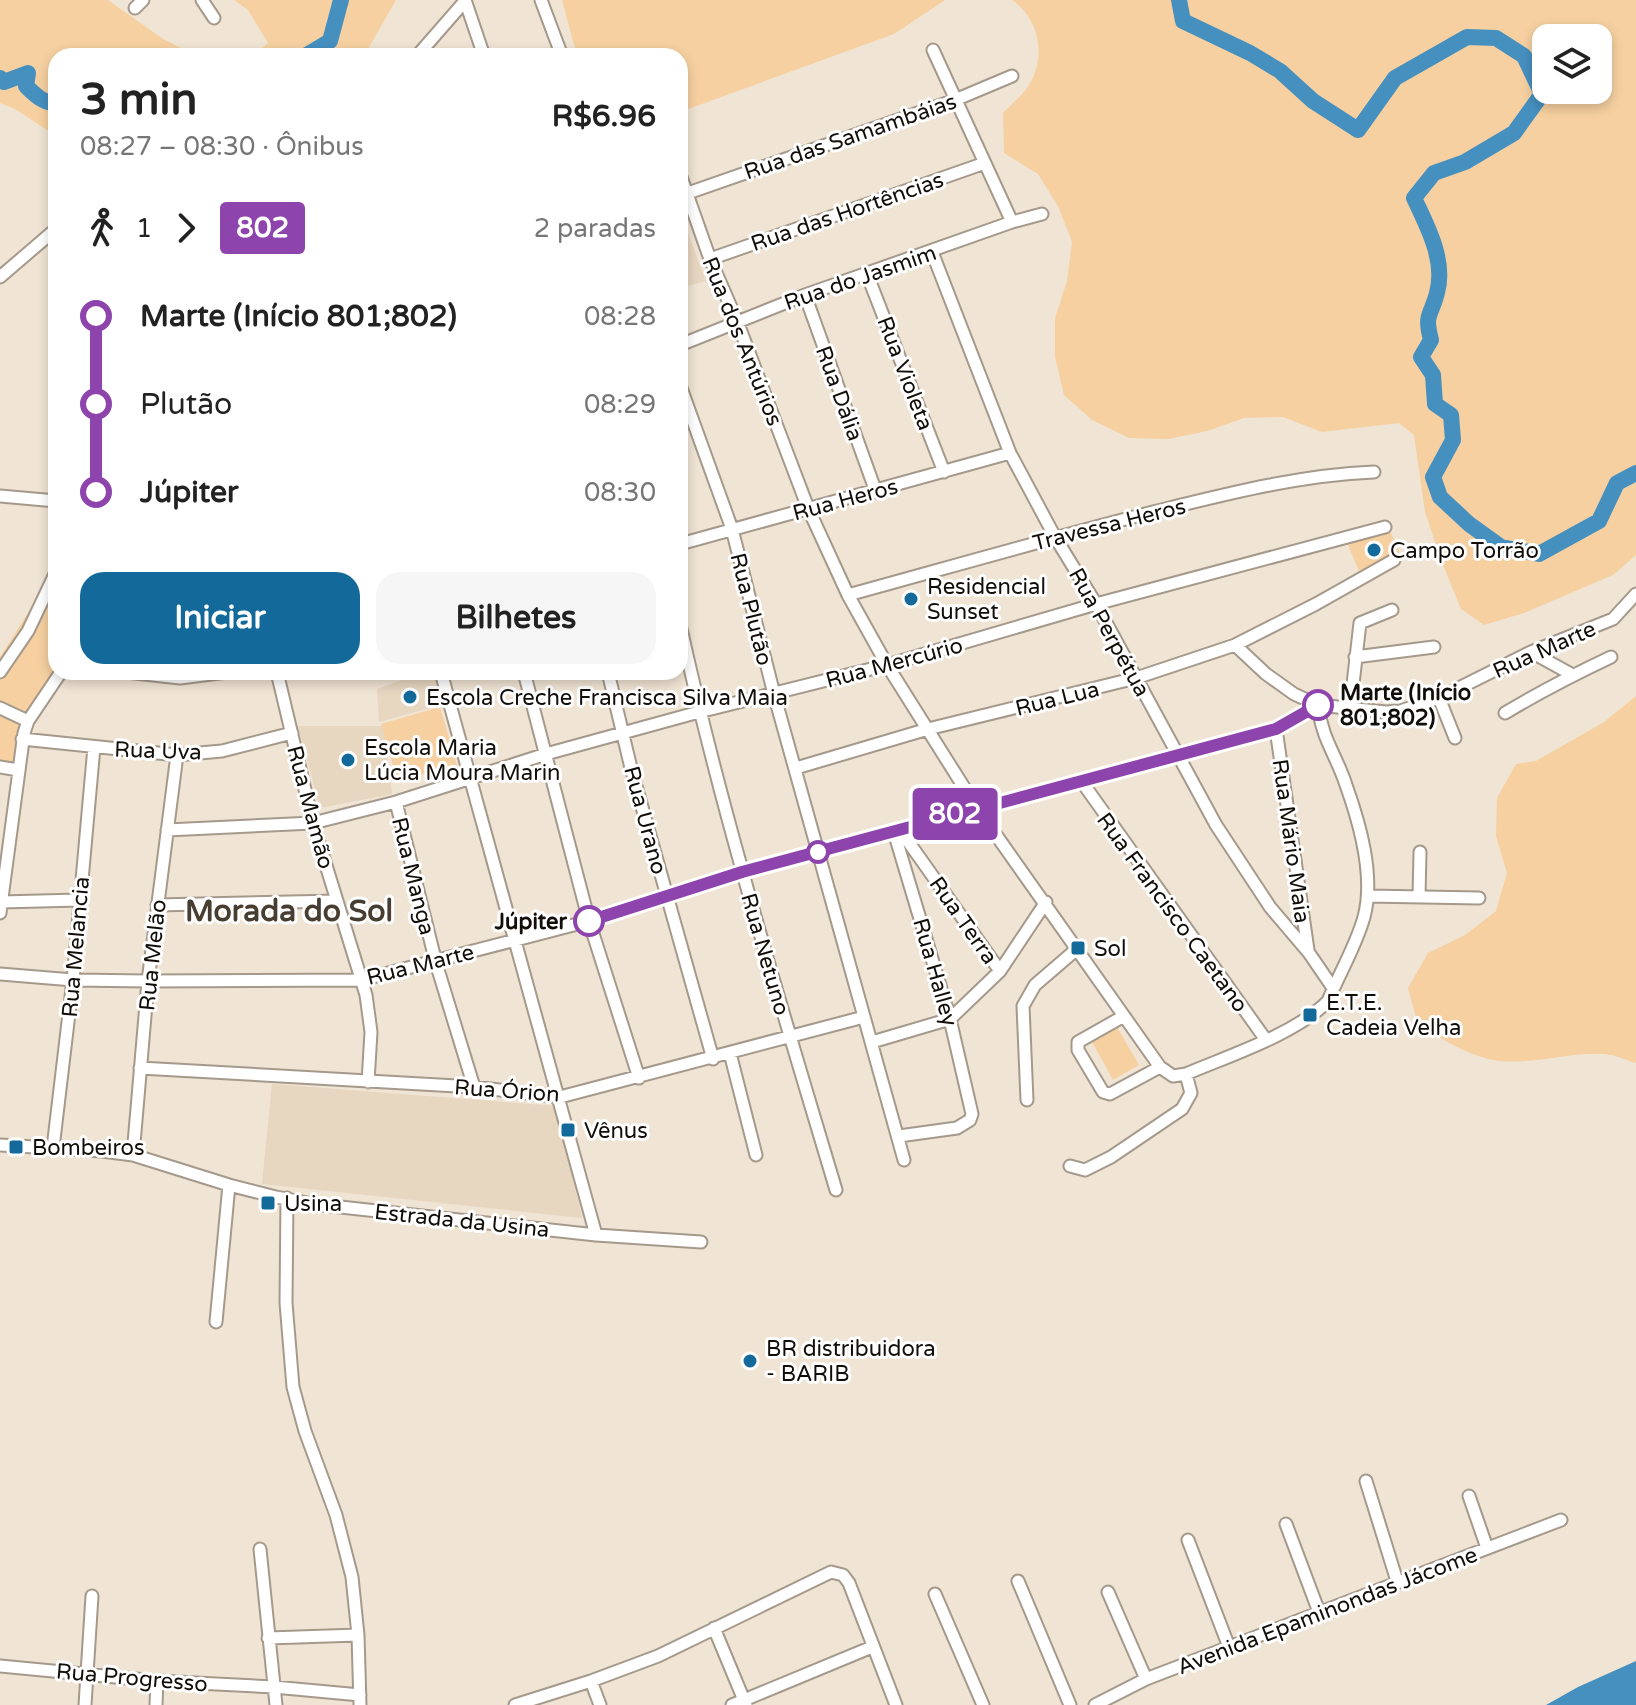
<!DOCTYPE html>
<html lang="pt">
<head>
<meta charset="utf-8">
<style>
  :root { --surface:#fff; --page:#f6f6f6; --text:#222; --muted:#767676; --accent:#12699a }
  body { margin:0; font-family:"Varela Round",sans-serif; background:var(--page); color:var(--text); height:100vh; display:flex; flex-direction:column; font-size:30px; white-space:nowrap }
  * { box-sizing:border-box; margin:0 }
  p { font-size:26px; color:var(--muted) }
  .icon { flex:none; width:44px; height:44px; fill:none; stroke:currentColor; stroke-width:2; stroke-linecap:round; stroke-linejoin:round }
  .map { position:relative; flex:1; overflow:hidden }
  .drawer { position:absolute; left:48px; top:48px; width:640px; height:632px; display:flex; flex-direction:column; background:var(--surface); border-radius:24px; box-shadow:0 4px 12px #0003 }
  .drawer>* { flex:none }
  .badge { padding:0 16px; border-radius:6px; font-size:28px; line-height:52px }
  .controls { position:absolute; left:1532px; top:24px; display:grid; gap:16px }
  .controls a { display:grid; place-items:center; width:80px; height:80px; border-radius:16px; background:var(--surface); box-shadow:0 4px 12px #0003; font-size:40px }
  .map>.badge { position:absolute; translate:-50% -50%; box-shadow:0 0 0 4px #fff }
  .legs { display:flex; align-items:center; gap:12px; height:88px; padding:0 32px; font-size:26px }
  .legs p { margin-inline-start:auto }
  .overview { display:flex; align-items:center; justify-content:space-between; height:136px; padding:0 32px }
  h1 { font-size:44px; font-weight:700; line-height:60px }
  .action { display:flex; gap:16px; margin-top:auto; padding:16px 32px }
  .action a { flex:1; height:92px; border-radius:24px; background:var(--accent); color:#fff; font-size:32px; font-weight:700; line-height:92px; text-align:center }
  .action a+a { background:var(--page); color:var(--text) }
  ul { padding:0 32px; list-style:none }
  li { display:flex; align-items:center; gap:28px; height:88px; font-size:30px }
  li i { display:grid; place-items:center; width:12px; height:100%; margin:0 10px; background:currentColor }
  li i::after { content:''; width:20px; height:20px; margin:-10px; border:6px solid; border-radius:50%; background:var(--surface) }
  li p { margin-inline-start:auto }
  li:first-child i { background:linear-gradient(#0000 50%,currentColor 0) }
  li:last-child i { background:linear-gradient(currentColor 50%,#0000 0) }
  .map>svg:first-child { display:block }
</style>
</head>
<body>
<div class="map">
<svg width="1636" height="1705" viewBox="0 0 1636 1705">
  <rect width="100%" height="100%" fill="#f0e4d4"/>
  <!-- built -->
  <path fill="#e7d6c0" d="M686 228 706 281 680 288V230Z
    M424 672H435L444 704 379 722 377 689Z
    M298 726H384L392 794 320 808Z
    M272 1084 556 1106 582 1218 262 1184Z"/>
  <!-- green -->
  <path fill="#f6d0a0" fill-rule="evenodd" d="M0 0H108L163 39 197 56H56V136L15 109 0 103Z
    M234 0H396L364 56H252L268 43 248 10Z
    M562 0H945L894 34 680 112V56H577Z
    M1012 0H1636V555L1613 575 1524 613 1484 625 1461 609 1441 560 1425 512 1414 435 1399 423 1322 432 1283 417 1244 418 1207 431 1168 439 1129 438 1092 420 1064 395 1055 357V318L1067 281 1072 242 1058 206 1038 174 1004 153 1003 113C1011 104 1023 95 1029 85 1047 56 1039 19 1012 0ZM1546 38H1598V90H1546Z
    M1389 528 1400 554 1359 571 1348 545Z
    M56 556V672L23 718 16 765 0 763V657L38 597Z
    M1636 696V1063C1628 1061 1620 1057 1612 1055 1572 1049 1533 1067 1493 1060 1467 1055 1441 1038 1418 1025L1408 988 1428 953 1465 935 1496 911 1507 873 1496 836 1497 798 1516 764 1536 761 1604 722Z
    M440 707 457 765 398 781 381 724Z
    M1117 1027 1139 1065 1113 1080 1091 1040Z"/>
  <!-- water -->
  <path fill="#4690c0" d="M1636 1661V1705H1546L1578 1687Z"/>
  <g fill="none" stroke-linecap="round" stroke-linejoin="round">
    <!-- river -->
    <path stroke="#4690c0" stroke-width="16" d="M1179 0 1183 21 1250 53 1280 71 1313 101 1358 130 1395 78 1467 37 1496 38 1524 56 1542 94 1514 133 1465 162 1434 173 1414 198C1427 226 1446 260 1437 293 1431 317 1424 313 1431 340L1421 357 1433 375 1435 404 1451 415 1453 440 1433 477 1440 497 1469 524 1501 547 1539 554 1599 521 1617 483 1636 473
      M305 56 330 41 341 0
      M0 78 4 82 28 73 26 86C34 94 44 104 56 103"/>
    <!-- minor casing -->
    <g stroke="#a5998b" stroke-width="15">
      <path id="minor" d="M202 0 214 18
        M465 0 484 56
        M541 0 562 56
        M135 8 143 0
        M933 50 1012 222
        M417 56 465 1
        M680 174 710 259 737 321 808 508 848 595 887 665 977 808 1160 1067 1173 1076 1186 1074C1228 1056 1296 1034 1328 1001 1339 974 1356 946 1364 917 1375 876 1360 824 1346 785 1336 754 1322 740 1318 705
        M688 193 955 100 1012 76
        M932 252 1010 453 1055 537 1096 604 1216 825 1270 907 1309 953 1333 988
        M710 259 985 163
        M867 274 944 472
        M0 277 56 229
        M805 295 876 492
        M680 345 805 295 1012 222 1042 214
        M680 385 732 529 774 694 904 1160
        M0 496 56 501
        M680 544 1010 453
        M848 595C950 567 1051 538 1153 512 1226 494 1299 475 1374 472
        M680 624C722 815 780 1002 836 1190
        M1235 645 1266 674 1294 694 1318 705 1386 712 1400 711 1439 698 1531 652 1613 619 1636 594
        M1531 652 1571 674
        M1355 657 1434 647
        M0 672 28 631 56 572
        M126 672 180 678 227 672
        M277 672 313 823 366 995 371 1032 368 1082
        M441 672 596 1235
        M524 672 589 921 639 1078
        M608 672 631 768 713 1059
        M1439 698 1455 738
        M0 708 28 721
        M1350 710 1360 623 1392 610
        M1505 713C1540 692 1575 674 1611 657
        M1276 729 1308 950
        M22 739 177 755 222 751 292 733
        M0 767 18 770
        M796 768 928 729 1136 678 1235 645 1316 604 1394 560
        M1082 782 1266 1040
        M396 802 436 963 474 1087
        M167 830 313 823 396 802 546 754 699 712 887 665 1096 604 1385 527
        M900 830 1000 971
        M894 832 950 1019 972 1114 970 1120 957 1128 899 1136
        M1368 896 1479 898
        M1419 897 1420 852
        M1 902 79 900
        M157 905 337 901
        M0 913 24 733 28 721 61 672
        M0 974 73 980 148 981 361 980 589 921 742 872 977 808 1276 729 1318 705
        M1124 1016 1078 1042V1050L1103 1092 1110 1094 1160 1067
        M872 1042 950 1019 1000 971 1046 902
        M730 1053 756 1155
        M140 1068 474 1087 560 1097 864 1017
        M1027 1100 1023 1006 1035 985 1078 948
        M0 1145 102 1151 133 1155 229 1185 276 1197 313 1204 596 1235 701 1242
        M53 1148 73 980 94 747
        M133 1155 148 981 177 755
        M1070 1166 1085 1170 1111 1157 1182 1109 1191 1093 1186 1074
        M287 1198 286 1303 293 1387 305 1431 336 1515 352 1577 358 1635 360 1705
        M216 1322 229 1185
        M1366 1481 1397 1581
        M1469 1496 1487 1548
        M1286 1524 1319 1612
        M1188 1540 1229 1647
        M260 1549 276 1705
        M1018 1581 1070 1705
        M1108 1592 1146 1679
        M935 1594 983 1705
        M714 1628 746 1705
        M268 1638 358 1635
        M0 1666 157 1681 274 1687 360 1695
        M591 1681 600 1705
        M85 1705 92 1596
        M156 1705 157 1681
        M515 1705 591 1681 658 1656 831 1572 843 1575 849 1583 896 1705
        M732 1705 872 1647
        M1095 1705 1146 1679 1561 1520"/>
    </g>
    <!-- minor -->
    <use href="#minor" stroke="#fff" stroke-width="11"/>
  </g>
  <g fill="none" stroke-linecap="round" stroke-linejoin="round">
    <!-- line-1 casing -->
    <g stroke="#fff" stroke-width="18">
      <path id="line-1" d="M589 921 742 872 1276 729 1318 705"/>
    </g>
    <!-- line-1 -->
    <use href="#line-1" stroke="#8e44ad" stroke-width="12"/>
  </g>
  <!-- markers -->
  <g fill="#12699a" stroke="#fff" stroke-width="3">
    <circle cx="1374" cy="550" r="8"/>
    <circle cx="911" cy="599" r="8"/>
    <circle cx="410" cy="697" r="8"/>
    <circle cx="348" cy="760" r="8"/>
    <rect x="1070" y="940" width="16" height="16" rx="4"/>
    <rect x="1302" y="1007" width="16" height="16" rx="4"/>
    <rect x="560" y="1122" width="16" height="16" rx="4"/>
    <rect x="8" y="1139" width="16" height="16" rx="4"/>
    <rect x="260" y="1195" width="16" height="16" rx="4"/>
    <circle cx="750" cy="1361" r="8"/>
  </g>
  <g fill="#fff" stroke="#8e44ad" stroke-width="4">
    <circle cx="1318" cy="705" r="14"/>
    <circle cx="818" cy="852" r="10"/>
    <circle cx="589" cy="921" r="14"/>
  </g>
  <g text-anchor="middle" stroke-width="6" stroke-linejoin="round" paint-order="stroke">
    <!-- street labels -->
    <g font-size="22" fill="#110d08" stroke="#fff">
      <text transform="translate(850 136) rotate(-19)" y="8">Rua das Samambáias</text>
      <text transform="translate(847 211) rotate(-19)" y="8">Rua das Hortências</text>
      <text transform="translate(860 277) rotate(-19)" y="8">Rua do Jasmim</text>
      <text transform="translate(743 341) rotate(68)" y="8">Rua dos Antúrios</text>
      <text transform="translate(906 373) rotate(69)" y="8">Rua Violeta</text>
      <text transform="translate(840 393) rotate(70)" y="8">Rua Dália</text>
      <text transform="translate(845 499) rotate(-15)" y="8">Rua Heros</text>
      <text transform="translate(1109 524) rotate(-14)" y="8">Travessa Heros</text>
      <text transform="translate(752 609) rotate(76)" y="8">Rua Plutão</text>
      <text transform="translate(1110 632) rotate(61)" y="8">Rua Perpétua</text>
      <text transform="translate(1544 649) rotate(-24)" y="8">Rua Marte</text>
      <text transform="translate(894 662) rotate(-15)" y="8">Rua Mercúrio</text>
      <text transform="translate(1057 698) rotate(-14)" y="8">Rua Lua</text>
      <text transform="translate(158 750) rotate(2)" y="8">Rua Uva</text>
      <text transform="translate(311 807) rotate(75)" y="8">Rua Mamão</text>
      <text transform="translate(646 820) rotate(75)" y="8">Rua Urano</text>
      <text transform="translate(1292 841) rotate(82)" y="8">Rua Mário Maia</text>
      <text transform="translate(414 876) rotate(76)" y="8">Rua Manga</text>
      <text transform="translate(1173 912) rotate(54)" y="8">Rua Francisco Caetano</text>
      <text transform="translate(964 920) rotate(55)" y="8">Rua Terra</text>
      <text transform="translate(75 947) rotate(-85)" y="8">Rua Melancia</text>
      <text transform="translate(766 954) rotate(74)" y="8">Rua Netuno</text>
      <text transform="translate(152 955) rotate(-84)" y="8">Rua Melão</text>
      <text transform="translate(420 964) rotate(-14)" y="8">Rua Marte</text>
      <text transform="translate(936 972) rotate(74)" y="8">Rua Halley</text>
      <text transform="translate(507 1090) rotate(4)" y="8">Rua Órion</text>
      <text transform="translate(462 1220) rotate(6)" y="8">Estrada da Usina</text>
      <text transform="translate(1327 1610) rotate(-21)" y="8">Avenida Epaminondas Jácome</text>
      <text transform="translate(132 1677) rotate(5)" y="8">Rua Progresso</text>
    </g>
    <!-- poi labels -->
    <g font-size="22" fill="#110d08" stroke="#fff" text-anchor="start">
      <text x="1390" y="558">Campo Torrão</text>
      <text x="927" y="594">Residencial<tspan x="927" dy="25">Sunset</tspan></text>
      <text x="426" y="705">Escola Creche Francisca Silva Maia</text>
      <text x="364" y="755">Escola Maria<tspan x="364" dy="25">Lúcia Moura Marin</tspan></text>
      <text x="1094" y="956">Sol</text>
      <text x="1326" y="1010">E.T.E.<tspan x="1326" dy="25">Cadeia Velha</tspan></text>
      <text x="584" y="1138">Vênus</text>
      <text x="32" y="1155">Bombeiros</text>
      <text x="284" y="1211">Usina</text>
      <text x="766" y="1356">BR distribuidora<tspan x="766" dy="25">- BARIB</tspan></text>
    </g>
    <!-- stop labels -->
    <g font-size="22" font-weight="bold" fill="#110d08" stroke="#fff" text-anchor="start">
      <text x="1340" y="700">Marte (Início<tspan x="1340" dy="25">801;802)</tspan></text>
      <text x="567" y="929" text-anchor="end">Júpiter</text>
    </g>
    <!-- district labels -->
    <g font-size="30" font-weight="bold" fill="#473d30" stroke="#fff">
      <text x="289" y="921">Morada do Sol</text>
    </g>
  </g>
</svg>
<div class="controls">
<a><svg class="icon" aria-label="layers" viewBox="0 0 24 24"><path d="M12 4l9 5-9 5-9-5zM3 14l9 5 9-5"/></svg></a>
</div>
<b class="badge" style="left:955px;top:814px;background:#8e44ad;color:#fff">802</b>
<section class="drawer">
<div class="overview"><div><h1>3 min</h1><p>08:27 – 08:30 · Ônibus</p></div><b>R$6.96</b></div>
<div class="legs"><svg class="icon" aria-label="walk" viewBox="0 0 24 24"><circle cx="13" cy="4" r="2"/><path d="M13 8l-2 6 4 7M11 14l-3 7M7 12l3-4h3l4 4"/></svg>1<svg class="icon" aria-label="forward" viewBox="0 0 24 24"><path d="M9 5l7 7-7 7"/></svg><b class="badge" style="background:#8e44ad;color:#fff">802</b><p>2 paradas</p></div>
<ul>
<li><i style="color:#8e44ad"></i><b>Marte (Início 801;802)</b><p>08:28</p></li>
<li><i style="color:#8e44ad"></i><span>Plutão</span><p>08:29</p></li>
<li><i style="color:#8e44ad"></i><b>Júpiter</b><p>08:30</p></li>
</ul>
<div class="action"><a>Iniciar</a><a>Bilhetes</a></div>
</section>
</div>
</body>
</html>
